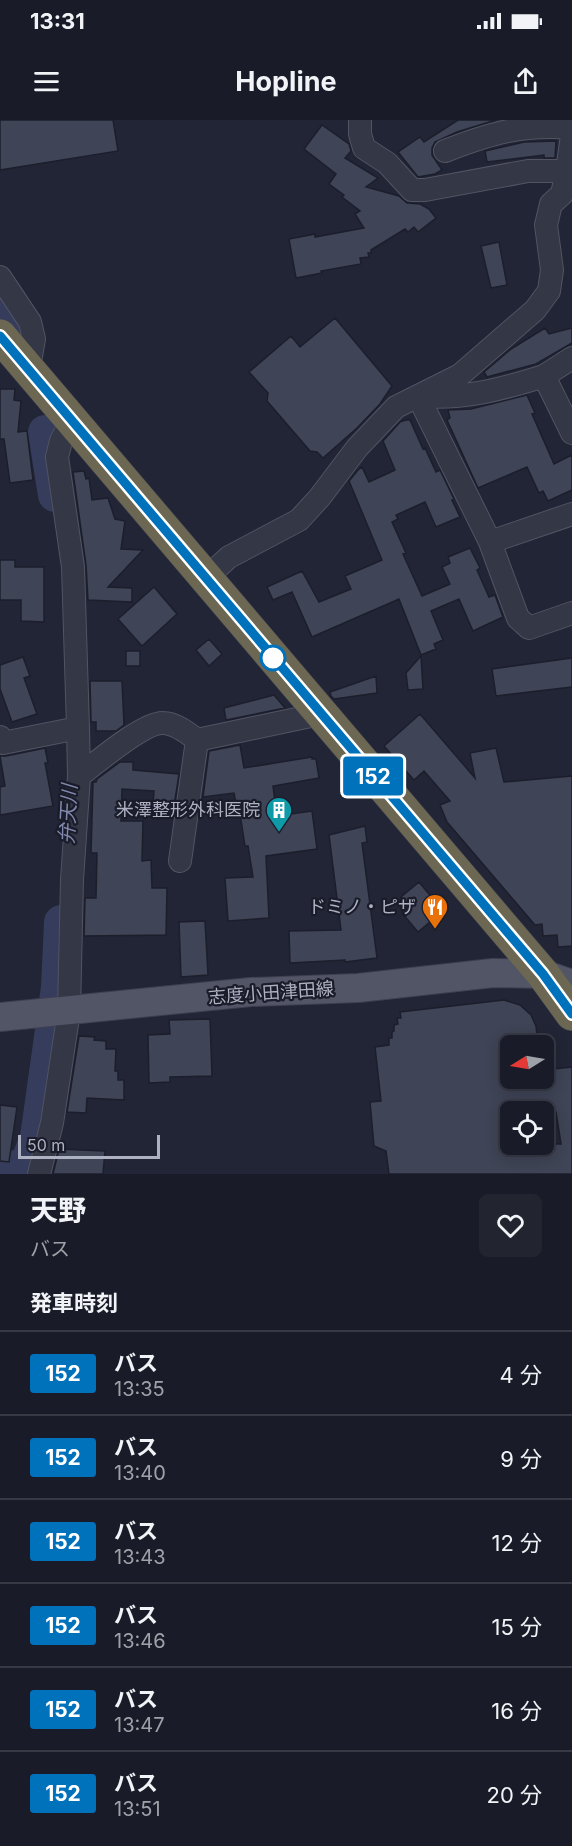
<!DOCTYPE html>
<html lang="ja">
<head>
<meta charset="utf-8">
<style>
  :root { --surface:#191c28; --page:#222530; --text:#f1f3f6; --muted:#9fa1a8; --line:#373a45 }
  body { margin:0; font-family:Inter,"Noto Sans JP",sans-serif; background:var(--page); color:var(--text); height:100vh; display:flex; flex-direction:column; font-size:22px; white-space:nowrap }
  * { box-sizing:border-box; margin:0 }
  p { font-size:20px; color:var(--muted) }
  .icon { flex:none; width:33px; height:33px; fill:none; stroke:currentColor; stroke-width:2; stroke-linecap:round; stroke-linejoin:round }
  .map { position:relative; height:1054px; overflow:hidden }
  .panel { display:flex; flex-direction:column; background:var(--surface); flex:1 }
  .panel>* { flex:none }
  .badge { padding:0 12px; border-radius:4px; font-size:21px; line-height:39px }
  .needle { width:39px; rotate:259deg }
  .buttons { position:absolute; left:500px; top:915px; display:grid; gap:12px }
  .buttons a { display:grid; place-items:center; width:54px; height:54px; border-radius:9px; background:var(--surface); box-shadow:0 3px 15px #0003,0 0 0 2px var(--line); font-size:30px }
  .scale { position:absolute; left:18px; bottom:15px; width:142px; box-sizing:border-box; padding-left:6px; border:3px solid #aeb1c2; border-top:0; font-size:16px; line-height:21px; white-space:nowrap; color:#aeb1c2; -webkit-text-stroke:4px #1a1c2a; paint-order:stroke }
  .map>.badge { position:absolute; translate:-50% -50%; box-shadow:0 0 0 3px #fff }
  h2 { padding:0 30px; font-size:22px; line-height:54px }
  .round { display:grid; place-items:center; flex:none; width:63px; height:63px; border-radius:9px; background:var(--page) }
  .overview { display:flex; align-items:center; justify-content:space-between; height:102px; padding:0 30px }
  h1 { font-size:28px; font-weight:700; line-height:45px }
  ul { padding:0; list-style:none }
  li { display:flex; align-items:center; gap:18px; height:84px; padding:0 30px; border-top:2px solid var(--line) }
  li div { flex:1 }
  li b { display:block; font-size:22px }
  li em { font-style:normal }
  li .badge { min-width:66px; font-weight:700; text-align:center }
  .status { display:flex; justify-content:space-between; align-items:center; height:42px; padding:0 30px; background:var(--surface); direction:ltr }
  .status svg { height:16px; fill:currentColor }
  header { display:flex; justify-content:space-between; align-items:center; height:78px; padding:0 30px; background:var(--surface); font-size:27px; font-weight:700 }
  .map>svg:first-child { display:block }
</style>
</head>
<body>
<div class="status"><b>13:31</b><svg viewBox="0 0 49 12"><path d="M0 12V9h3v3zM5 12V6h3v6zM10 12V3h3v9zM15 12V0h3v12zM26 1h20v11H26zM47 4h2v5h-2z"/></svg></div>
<header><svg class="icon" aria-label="menu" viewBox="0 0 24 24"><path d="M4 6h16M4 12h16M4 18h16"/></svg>Hopline<svg class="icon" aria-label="share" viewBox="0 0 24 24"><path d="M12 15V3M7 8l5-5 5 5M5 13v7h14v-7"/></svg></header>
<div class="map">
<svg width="572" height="1054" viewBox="0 0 572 1054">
  <rect width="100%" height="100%" fill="#212535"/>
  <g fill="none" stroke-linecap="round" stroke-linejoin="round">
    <!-- river -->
    <path stroke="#363c5b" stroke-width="34" d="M0 174 21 213
      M45 312 55 375
      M0 1046 25 1049 37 1017 58 867 61 802"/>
  </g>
  <!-- building -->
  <path fill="#3f4456" stroke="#1c1e2c" stroke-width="1.5" fill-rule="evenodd" d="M0 0H113L118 31 0 50Z
    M458 0H496L457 12 435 22 432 28V35L442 50 435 54 418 57 398 32 420 17 424 22Z
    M322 5 349 24 351 31 345 38 378 58 366 67 399 76 407 83 420 84 429 89 436 98 418 112 414 107 408 112 405 109 371 130V133H368L369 137 360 138 361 144 321 151 322 153 296 158 289 119 315 114V117L364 108 355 94 360 91 342 77 344 75 329 64 336 54 304 29Z
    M556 21 555 38H544V35L487 42 485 31 524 22Z
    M499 122 507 165 491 168 481 126Z
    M335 198 392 266 380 284 357 308 323 338 317 332 310 331 267 281 268 273 249 252 291 216 300 227Z
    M545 208 549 214 572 208V223L536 244 487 257 484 252 511 229Z
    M0 269H15L14 280 21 281 18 312 27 311 33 360 10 363 4 319H0Z
    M527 275 535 293 532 294 554 344 572 335V370L548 381 543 371 539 373 527 347 478 368 447 300 450 298 448 290 471 289Z
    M406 300H410L423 329 425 328 436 352 440 350 454 379 452 380 460 397 436 407 425 382 396 395 398 399 392 402 406 433 403 434 422 476 450 464 442 447 450 443 448 437 470 428 480 448 477 450 489 477 495 475 503 497 473 511 459 479 431 491 443 520 434 524 436 529 421 535 399 479 312 517 292 472 273 480 267 467 302 451 319 482 351 469 345 456 382 440 349 361 358 350 362 347 369 362 395 350 383 321 400 302Z
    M84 351 86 359 89 358 92 380 108 378 115 399 125 401 121 429 143 430 108 467 132 468V482L88 480 86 445 73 352Z
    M0 440H15V447H44V502L21 501V480H0Z
    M154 467 177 494 142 526 118 499Z
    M209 519 222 534 209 546 196 530Z
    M126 531H140V546H126Z
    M421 536 423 569 408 570 406 553Z
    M23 537 30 556 24 558 37 594 12 602 0 569V545Z
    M572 538V567L496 576 492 549Z
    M376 556 377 573 334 579 331 576 330 572Z
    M90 561H122L124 605 116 611H96V602H91Z
    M274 575 285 588 226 600 224 588Z
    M420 594 475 658 470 633 496 628 504 662 572 656V826L558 827 557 815 543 816 542 804 535 805 447 702 440 685 450 681 424 651 414 660 384 626Z
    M240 625 244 648 312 637V639H316L319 658 273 666 277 696 312 691 317 729 266 736 269 798 228 801 225 758 253 757 248 726H245L240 694H238L234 673 203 677 209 631Z
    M45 628 48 643H45L53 686 0 695V667L5 666 0 636H6Z
    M120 642H133V650L179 654 174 686 153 684 154 671 122 669 121 701H143L142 741 151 740 152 768H167L166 815 84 816 85 778H96L97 733H91L93 662H96L97 659Z
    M365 706 367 722 362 723 377 838 345 842V840L290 843 289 811 341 810 329 715Z
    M419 762 443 791 418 812 402 793 409 787 401 777Z
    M205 801 208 855 181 857 179 802Z
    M504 880 520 885 531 895 536 906 538 926H510V958H544L543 950 572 947V1054H389L386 1031 374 1026 370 982 381 981 375 927 389 925V918H392V912L394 911V905L398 904 397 898H401L400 892ZM510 992H556L561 1024H510Z
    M210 899 212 956 170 957V962L149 963 148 915 170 914 169 900Z
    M79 916 95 917 94 920 106 921V929H116L115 951H118V960H124V980L87 978 86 993 67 992Z
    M0 985 17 987 9 1042 0 1041Z
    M59 1029 105 1031 103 1054H53Z"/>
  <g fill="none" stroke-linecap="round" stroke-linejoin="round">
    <!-- minor casing -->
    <g stroke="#525463" stroke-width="24">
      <path id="minor" d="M360 0V14L364 28 387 43 412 70H425L528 51H567
        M445 31C491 13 522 4 572 8
        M0 157 30 202 34 219 29 248
        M544 256 572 238
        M572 313 544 256C503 269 462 280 418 276L490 422 518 498 529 508 572 493
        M490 422 572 394
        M206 458 229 437 299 400 320 377 357 328 396 287 460 255 535 190 549 171 552 150 546 105 551 84 562 74 567 51 572 15
        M0 617 3 623 78 608
        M79 656C96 643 144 602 163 603 175 603 188 613 197 620
        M180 741 197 620 320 594
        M39 1054 52 1003 69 891 72 760 79 656 78 608 73 447 57 337 61 321 72 299"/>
    </g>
    <!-- major casing -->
    <g stroke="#3e404f" stroke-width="30">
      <path id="major" d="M0 897 251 872 358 868 493 853 543 854 572 864"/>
    </g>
    <!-- highway casing -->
    <g stroke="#3f4150" stroke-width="34">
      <path id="highway" d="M0 216 543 854 572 894"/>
    </g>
    <!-- minor -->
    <use href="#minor" stroke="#343745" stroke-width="22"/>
    <!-- major -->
    <use href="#major" stroke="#525566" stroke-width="28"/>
    <!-- highway -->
    <use href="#highway" stroke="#6b6752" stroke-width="33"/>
  </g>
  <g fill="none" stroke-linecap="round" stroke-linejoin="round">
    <!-- line casing -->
    <g stroke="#fff" stroke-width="14">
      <path id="line" d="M0 216 543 854 572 894"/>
    </g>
    <!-- line -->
    <use href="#line" stroke="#0072bc" stroke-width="9"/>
  </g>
  <!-- icons -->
  <defs>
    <g id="building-pin" transform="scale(1.35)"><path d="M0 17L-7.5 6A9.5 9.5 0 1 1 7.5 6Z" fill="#0f9aa8" stroke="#1a1c2a"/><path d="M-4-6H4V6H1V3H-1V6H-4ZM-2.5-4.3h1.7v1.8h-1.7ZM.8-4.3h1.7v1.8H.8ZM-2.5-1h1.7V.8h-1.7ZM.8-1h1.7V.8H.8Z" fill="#fff"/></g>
    <g id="restaurant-pin" transform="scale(1.35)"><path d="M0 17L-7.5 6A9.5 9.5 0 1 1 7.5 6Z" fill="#e8710a" stroke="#1a1c2a"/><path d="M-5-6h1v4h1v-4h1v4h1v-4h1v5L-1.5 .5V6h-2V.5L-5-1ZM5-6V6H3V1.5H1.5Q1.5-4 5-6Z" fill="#fff"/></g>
  </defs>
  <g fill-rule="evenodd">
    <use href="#building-pin" x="279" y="690"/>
    <use href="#restaurant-pin" x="435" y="787"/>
  </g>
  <!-- markers -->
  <circle fill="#fff" stroke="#0072bc" stroke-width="3" cx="273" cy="538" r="12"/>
  <g text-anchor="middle" stroke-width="4.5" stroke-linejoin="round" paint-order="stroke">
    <!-- poi labels -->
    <g font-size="18" fill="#aeb1c2" stroke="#1a1c2a" text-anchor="end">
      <text x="260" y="696">米澤整形外科医院</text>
      <text x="416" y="793">ドミノ・ピザ</text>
    </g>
    <!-- street labels -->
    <g font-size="18" fill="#aeb1c2" stroke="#1a1c2a">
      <text transform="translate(271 873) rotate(-4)" y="6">志度小田津田線</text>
    </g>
    <!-- water labels -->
    <g font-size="20" font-style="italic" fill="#8088ad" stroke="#1a1c2a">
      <text transform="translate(68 694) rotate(-87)" y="7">弁天川</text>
    </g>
  </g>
</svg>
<div class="buttons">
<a><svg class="needle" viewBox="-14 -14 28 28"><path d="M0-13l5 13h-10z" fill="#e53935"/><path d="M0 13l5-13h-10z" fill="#9fa1a8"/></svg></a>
<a><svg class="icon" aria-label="locate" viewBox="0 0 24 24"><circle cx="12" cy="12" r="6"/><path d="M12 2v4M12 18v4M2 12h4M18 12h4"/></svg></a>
</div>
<div class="scale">50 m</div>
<b class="badge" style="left:373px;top:656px;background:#0072bc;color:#fff">152</b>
</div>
<section class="panel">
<div class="overview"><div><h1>天野</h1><p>バス</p></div><a class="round"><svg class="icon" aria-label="heart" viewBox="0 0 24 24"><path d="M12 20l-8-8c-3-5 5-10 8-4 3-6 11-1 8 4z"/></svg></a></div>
<h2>発車時刻</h2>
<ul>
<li><span class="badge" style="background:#0072bc;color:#fff">152</span><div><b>バス</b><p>13:35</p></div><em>4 分</em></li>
<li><span class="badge" style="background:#0072bc;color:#fff">152</span><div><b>バス</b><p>13:40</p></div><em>9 分</em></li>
<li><span class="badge" style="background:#0072bc;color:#fff">152</span><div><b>バス</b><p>13:43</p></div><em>12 分</em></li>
<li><span class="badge" style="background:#0072bc;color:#fff">152</span><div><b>バス</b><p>13:46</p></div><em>15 分</em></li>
<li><span class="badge" style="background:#0072bc;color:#fff">152</span><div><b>バス</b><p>13:47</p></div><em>16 分</em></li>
<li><span class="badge" style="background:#0072bc;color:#fff">152</span><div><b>バス</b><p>13:51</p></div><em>20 分</em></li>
</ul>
</section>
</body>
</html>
